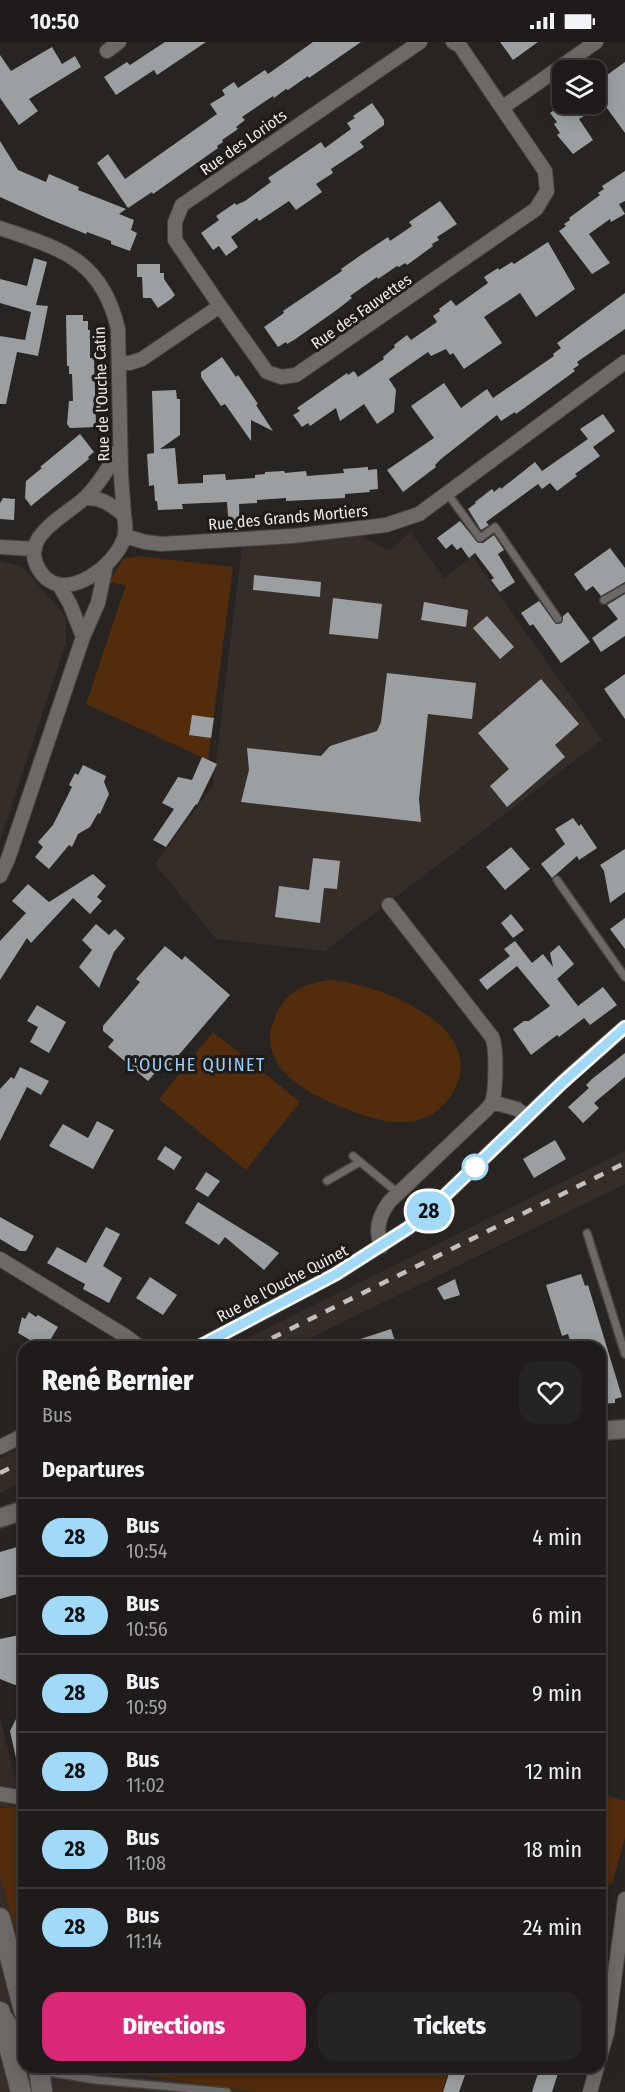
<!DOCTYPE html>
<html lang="en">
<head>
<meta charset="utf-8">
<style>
  :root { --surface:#1e1b1a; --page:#262423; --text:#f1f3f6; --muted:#a1a1a2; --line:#3c3939; --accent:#db2777 }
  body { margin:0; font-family:"Fira Sans Condensed",sans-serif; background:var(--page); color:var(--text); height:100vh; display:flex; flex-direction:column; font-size:22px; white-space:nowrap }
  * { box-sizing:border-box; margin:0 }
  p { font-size:20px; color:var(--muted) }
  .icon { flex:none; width:33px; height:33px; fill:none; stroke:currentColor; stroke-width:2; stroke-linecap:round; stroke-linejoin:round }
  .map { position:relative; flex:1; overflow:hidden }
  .drawer { position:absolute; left:18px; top:1299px; width:588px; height:732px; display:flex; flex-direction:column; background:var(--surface); border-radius:18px; box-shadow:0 3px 15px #0003,0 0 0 2px var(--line) }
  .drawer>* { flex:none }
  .badge { padding:0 12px; border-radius:20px; font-size:21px; line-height:39px }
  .fabs { position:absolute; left:552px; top:18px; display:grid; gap:12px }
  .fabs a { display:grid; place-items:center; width:54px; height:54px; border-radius:12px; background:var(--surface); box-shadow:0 3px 15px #0003,0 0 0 2px var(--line); font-size:30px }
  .map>.badge { position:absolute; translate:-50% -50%; box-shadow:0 0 0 3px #fff }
  h2 { padding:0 24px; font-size:22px; line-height:54px }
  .round { display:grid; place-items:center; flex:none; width:63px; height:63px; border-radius:18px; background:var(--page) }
  .summary { display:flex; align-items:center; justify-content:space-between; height:102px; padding:0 24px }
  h1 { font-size:28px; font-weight:800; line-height:45px }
  .primary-button { display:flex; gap:12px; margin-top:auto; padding:12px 24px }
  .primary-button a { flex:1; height:69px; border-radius:18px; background:var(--accent); color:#fff; font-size:24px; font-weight:800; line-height:69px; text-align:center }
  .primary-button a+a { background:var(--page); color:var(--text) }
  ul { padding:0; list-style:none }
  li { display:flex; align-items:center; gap:18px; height:78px; padding:0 24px; border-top:2px solid var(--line) }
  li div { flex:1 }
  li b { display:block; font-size:22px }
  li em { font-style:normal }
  li .badge { min-width:66px; font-weight:700; text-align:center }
  .status { display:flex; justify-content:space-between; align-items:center; height:42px; padding:0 30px; background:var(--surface); direction:ltr }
  .status svg { height:16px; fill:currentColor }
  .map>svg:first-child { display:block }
</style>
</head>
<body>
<div class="status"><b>10:50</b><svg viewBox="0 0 49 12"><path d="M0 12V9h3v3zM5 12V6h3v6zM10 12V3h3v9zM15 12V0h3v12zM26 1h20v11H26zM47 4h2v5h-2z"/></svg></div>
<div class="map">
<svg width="625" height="2050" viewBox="0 0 625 2050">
  <rect width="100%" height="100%" fill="#282422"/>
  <!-- built -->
  <path fill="#352d27" d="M411 490 444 536 472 514 602 698 325 909 216 897 155 822 213 743 242 505 360 493 389 509Z
    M0 519 23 525 66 575V601L0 798Z
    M625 1109V1142L292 1305H229Z
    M24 1404V1439L0 1451V1416Z
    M0 1676 18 1748 15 1765 0 1766Z
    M0 1834 24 1919V2025H86L257 2050H0Z"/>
  <!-- green -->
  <path fill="#532c0c" d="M139 514 233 525 208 718 86 662 126 543 109 540 123 517Z
    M330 938C377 941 491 984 453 1050 444 1065 431 1076 414 1079 388 1083 367 1075 344 1066 303 1050 250 1021 278 969 288 948 307 941 330 938Z
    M213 990 300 1060 246 1128 159 1057Z
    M600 1538 604 1647H600Z
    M600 1656 605 1753 625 1759V1796L612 1842 600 1841Z
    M15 1765 24 1767V1919L0 1834V1766Z
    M86 2025H450L442 2050H257Z"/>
  <!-- building -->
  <path fill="#9b9fa2" d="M165 0H206L157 33 154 28 116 53 104 35 127 20 130 23Z
    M313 0H361L309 36 308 34 288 48 286 47 274 56 273 54 242 75 245 78 236 85 238 87 222 98 223 100 217 104 218 106 153 152 152 150 128 166 97 121 108 112 125 137 217 72 210 62 225 53 222 48 234 40 238 46 265 28 268 32Z
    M500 0H538L513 18Z
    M52 5 62 22 75 14 81 25 29 57 38 69 19 83 0 56V13L11 29Z
    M625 20V91L604 62 579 77 593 98 573 112 557 93 560 91 554 82 557 80 550 71 563 62H596V41Z
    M372 61 384 78V83L360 100 364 105 331 127 333 131 316 142 322 150 296 168 289 159 259 179 257 176 231 195 238 205 226 214 219 204 213 208 201 191 219 178 216 174 235 161 236 163 245 159 271 140 268 136 321 100 325 106 351 87 347 81 355 76 353 74Z
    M0 99 18 128 46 140 49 132 79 145 78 148 126 167 119 172 134 178 131 188 137 191 130 209 111 202V199L87 190 86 192 49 177 0 155Z
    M625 129V159L619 162 625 172 611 180 610 177 589 192 610 221 592 232 559 189 566 184 564 182 570 178 569 176 600 153 598 151 604 147 602 144Z
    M440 159 457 182 437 195 439 198 432 202 433 204 407 223 405 221 399 225 397 224 378 237 377 235 350 254 352 256 338 267 294 298 287 302 286 300 278 305 264 285 284 271 283 269 342 229 341 227 361 213 388 195 390 199 412 184 409 180Z
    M548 200 575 247 536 275 520 251 484 275 502 301 464 327 453 311 450 313 446 307 431 314 428 310 389 337 396 348 394 370 377 382 364 362 340 379 336 366 310 384 308 381 302 385 293 373 300 369 297 366 347 331 348 333 354 329 358 335 384 317 383 315 395 305 394 303 407 293 411 298 437 280 433 274 440 269 439 267 451 258 456 264 488 241 484 235 498 226 499 228 512 220 514 222Z
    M34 216 47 220 36 263 48 264 38 314 17 310 6 362H0V294L25 298 31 270 0 261V237L27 244Z
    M137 222H160V231H164V237L175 253 171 257 158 266 151 256H143L142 235H137Z
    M625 251V287L577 320 579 323 573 327 575 329 516 372 515 370 501 379 497 373 441 417 435 423 436 425 403 450 387 428 434 396 411 364 444 341 461 366 487 347 493 356 554 314 553 312 561 306 557 301Z
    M66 273H83V279H88V288H90V316H94L96 385 70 386 67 382 69 359H73L72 332H69V324H67Z
    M222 315 236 335 238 333 258 362 256 363 273 389 251 378V399L225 362 221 364 201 335V330Z
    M176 348 177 357H180V393L160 407 175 406 178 442 203 441V433L225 432 226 438 255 436V433L265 432V430L284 429 285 431 306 429 307 434 344 431 343 427 368 425V428L377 427 378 447 369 448 370 450 345 452V456L286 459V456L257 458V461L239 462 240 488H229L227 460 182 462 183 467 158 468 157 459H155L154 443 149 444 147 412 154 411 152 349Z
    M603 372 615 389 593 405 600 414 575 432 577 434 557 449 550 441 542 447 538 442 486 480 489 483 481 488 468 467 476 461 475 460 492 447 494 450 500 445 501 447 535 420 542 429 588 397 580 387Z
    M80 392 94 410 88 415 89 417 31 464 25 456 26 439 42 426 40 425Z
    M3 456 15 457 14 478 0 477V461Z
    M460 479 478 501H483L494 493 504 508 498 512 515 540 500 550 491 538 494 536 475 511 469 516 461 505 457 508 452 502 446 507 437 496Z
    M610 506 625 526V540L601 554 593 544 586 549 574 532Z
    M254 533 321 540 320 555 253 548Z
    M625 552V594L601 610 592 596 618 577 607 563Z
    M333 556 382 562 378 597 329 592Z
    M539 559 556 582 562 581 563 574 568 570 590 600 561 621 533 582 530 584 521 571Z
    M424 560 468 568 466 585 421 578Z
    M487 574 514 605 500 617 473 586Z
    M387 631 476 641 472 677 428 672 419 757 421 780 241 760 249 728 247 706 321 714 330 704 377 689 381 680Z
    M625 632V677L604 647Z
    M541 637 579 682 555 703 565 715 507 765 490 744 509 727 478 691Z
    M192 673 214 676 211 696 189 693Z
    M202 715 217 722 197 763 196 762 166 805 153 798 174 767 162 761 178 735 192 738Z
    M83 723 106 734 104 740 109 752 100 772 98 771 90 785 78 792 72 805 69 803 49 827 35 815 43 805 38 800 53 783 72 745 69 743 75 731 78 733Z
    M573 776 579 784 581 782 597 806 579 818 577 814 552 836 541 822 565 802 555 787Z
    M511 805 530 827 505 848 486 825Z
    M625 807V850L610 861 604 829 600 823Z
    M313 816 340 819 337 847 324 846 320 881 275 875 279 844 309 848Z
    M93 832 106 844 97 855 102 859 90 872 73 856 31 901 27 896 0 938V899L26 871 12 859 28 842 49 860Z
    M511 872 524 888 513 896 501 881Z
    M625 876V907L610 887Z
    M96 882 109 893 115 887 125 896 114 910 99 946 79 925 92 908 82 898Z
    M515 899 532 921 543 912 553 925 550 911 559 903 574 922 557 937 578 964 603 945 617 963 590 983 584 976 559 995 557 993 531 1013 513 987 524 979H529L550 964 517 924 487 948 479 938 510 914 504 907Z
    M165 904 182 918 185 914 230 953 165 1029 161 1024 148 1039 108 1005 114 998 103 989V984L140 940 136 937Z
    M37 963 66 980 49 1011 30 1000 38 985 27 979Z
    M625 1011V1035L594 1061 599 1066 583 1081 568 1065 589 1046 586 1043 592 1037Z
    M20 1025 49 1039 41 1053 27 1045 0 1099V1047L11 1035 14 1037Z
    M97 1079 114 1088 93 1127 49 1104 63 1082 88 1096Z
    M555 1098 566 1117 534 1136 523 1117Z
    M165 1104 182 1115 174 1128 157 1117Z
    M206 1130 220 1139 208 1155 195 1147Z
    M198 1160 269 1204 279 1211 264 1228 225 1195 219 1203 185 1181Z
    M0 1175 34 1194 26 1209H20L0 1197Z
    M106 1185 120 1192 103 1224 122 1236 109 1261 83 1247 85 1242 47 1221 57 1205 86 1221Z
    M581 1232 585 1244 588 1243 622 1355 615 1357V1361L600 1362V1305H572L568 1292 562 1294 546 1243Z
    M150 1235 177 1253 163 1273 136 1256Z
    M455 1237 460 1253 444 1258 437 1246Z
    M29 1270 36 1275 38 1273 58 1285 46 1305H42L18 1291 22 1275 25 1277Z
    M391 1287 397 1305H346L345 1302Z
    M24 1503V1550L0 1557V1510Z
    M24 1592V1640L15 1643 0 1637V1597Z
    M24 1661V1725H18L10 1689Z
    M540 2025H560L552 2050H532Z
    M450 2028 465 2033 459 2050H443Z"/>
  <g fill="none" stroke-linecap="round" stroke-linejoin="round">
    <!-- service casing -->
    <g stroke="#464341" stroke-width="10">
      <path id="service" d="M447 451 480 496 495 485 558 577
        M604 558 625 546
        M557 838 625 935
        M353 1114 398 1151
        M327 1139 360 1120
        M587 1191 625 1312
        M42 2029 96 2038 227 2050"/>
    </g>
    <!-- minor casing -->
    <g stroke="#464341" stroke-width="16">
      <path id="minor" d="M453 0 460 4 502 66 596 0
        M107 9 119 0
        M0 186C61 207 102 217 118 287L121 433 124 473
        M220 264 175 198V180L182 163 420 0
        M119 321H130L142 317 220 264 267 330 281 335 296 333 536 167 547 149 545 129 502 66
        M85 456C102 455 111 463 124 473 125 481 127 488 124 496 116 523 66 562 42 532 14 496 66 474 86 455 100 441 110 424 120 406
        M125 494 145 500 162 502 293 494 386 483 419 472 625 320
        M0 505 35 507
        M59 543 70 562 83 595
        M0 834 8 817 83 595 98 561 106 523
        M492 1060 517 1067 527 1075
        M382 1204C374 1189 379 1174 389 1160L486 1068C488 1065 491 1063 492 1060 496 1049 497 1005 492 995L389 863
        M0 1217 127 1295 140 1305
        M198 1305 336 1232 408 1186 432 1166 568 1035 625 985
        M0 1405 24 1393
        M0 1752 24 1756
        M6 1976 24 2004
        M600 2015 607 1991 625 1857
        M590 2050 597 2025"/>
    </g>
    <!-- tertiary casing -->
    <g stroke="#464341" stroke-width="21">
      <path id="tertiary" d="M600 1389 625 1387
        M0 1476 24 1468"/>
    </g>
    <!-- secondary casing -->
    <g stroke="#464341" stroke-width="22">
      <path id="secondary" d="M0 1876 24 1969
        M0 1970 21 2050
        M39 2025 42 2050"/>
    </g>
    <!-- service -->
    <use href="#service" stroke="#6d6966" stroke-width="7"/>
    <!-- minor -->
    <use href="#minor" stroke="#6d6966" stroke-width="14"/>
    <!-- tertiary -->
    <use href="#tertiary" stroke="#6d6966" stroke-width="18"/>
    <!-- secondary -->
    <use href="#secondary" stroke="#6d6966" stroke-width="20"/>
    <!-- rail -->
    <path stroke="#c2c0be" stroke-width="4.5" stroke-dasharray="10 10" stroke-linecap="butt" d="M254 1305 625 1121
      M0 1431 24 1419"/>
  </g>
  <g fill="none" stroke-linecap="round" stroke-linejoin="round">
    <!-- line casing -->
    <g stroke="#fff" stroke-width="14">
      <path id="line" d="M198 1305 336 1232 408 1186 432 1166 562 1041 625 985"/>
    </g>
    <!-- line -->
    <use href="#line" stroke="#a1daf8" stroke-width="9"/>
  </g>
  <!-- markers -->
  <circle fill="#fff" stroke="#a1daf8" stroke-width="3" cx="475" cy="1125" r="12"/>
  <g text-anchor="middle" stroke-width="6" stroke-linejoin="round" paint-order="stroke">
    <!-- street labels -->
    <g font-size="16" fill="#eceae8" stroke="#1e1b19">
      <text transform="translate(243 100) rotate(-35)" y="6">Rue des Loriots</text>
      <text transform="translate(361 269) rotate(-35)" y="6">Rue des Fauvettes</text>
      <text transform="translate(101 352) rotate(-92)" y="6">Rue de l'Ouche Catin</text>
      <text transform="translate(288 475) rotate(-5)" y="6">Rue des Grands Mortiers</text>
      <text transform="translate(282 1241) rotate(-28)" y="6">Rue de l'Ouche Quinet</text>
    </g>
    <!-- neighbourhood labels -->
    <g font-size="18" letter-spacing="1.5" fill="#9bcff9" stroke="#1e1b19">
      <text x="196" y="1029">L'OUCHE QUINET</text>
    </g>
  </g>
</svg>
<div class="fabs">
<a><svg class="icon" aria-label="layers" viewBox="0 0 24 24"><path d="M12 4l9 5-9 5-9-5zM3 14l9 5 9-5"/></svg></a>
</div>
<b class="badge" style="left:429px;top:1169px;background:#a1daf8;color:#111">28</b>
<section class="drawer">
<div class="summary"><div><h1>René Bernier</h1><p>Bus</p></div><a class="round"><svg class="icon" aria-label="heart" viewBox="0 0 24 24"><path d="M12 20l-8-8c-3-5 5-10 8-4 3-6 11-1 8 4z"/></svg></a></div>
<h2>Departures</h2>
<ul>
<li><span class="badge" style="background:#a1daf8;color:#111">28</span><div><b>Bus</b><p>10:54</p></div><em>4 min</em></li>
<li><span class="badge" style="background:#a1daf8;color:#111">28</span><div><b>Bus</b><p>10:56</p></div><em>6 min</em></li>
<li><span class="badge" style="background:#a1daf8;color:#111">28</span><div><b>Bus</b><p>10:59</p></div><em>9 min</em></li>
<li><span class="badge" style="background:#a1daf8;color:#111">28</span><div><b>Bus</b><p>11:02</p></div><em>12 min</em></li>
<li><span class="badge" style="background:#a1daf8;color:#111">28</span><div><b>Bus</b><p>11:08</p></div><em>18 min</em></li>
<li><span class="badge" style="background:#a1daf8;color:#111">28</span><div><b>Bus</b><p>11:14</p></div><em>24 min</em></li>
</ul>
<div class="primary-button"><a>Directions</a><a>Tickets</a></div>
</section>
</div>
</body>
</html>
